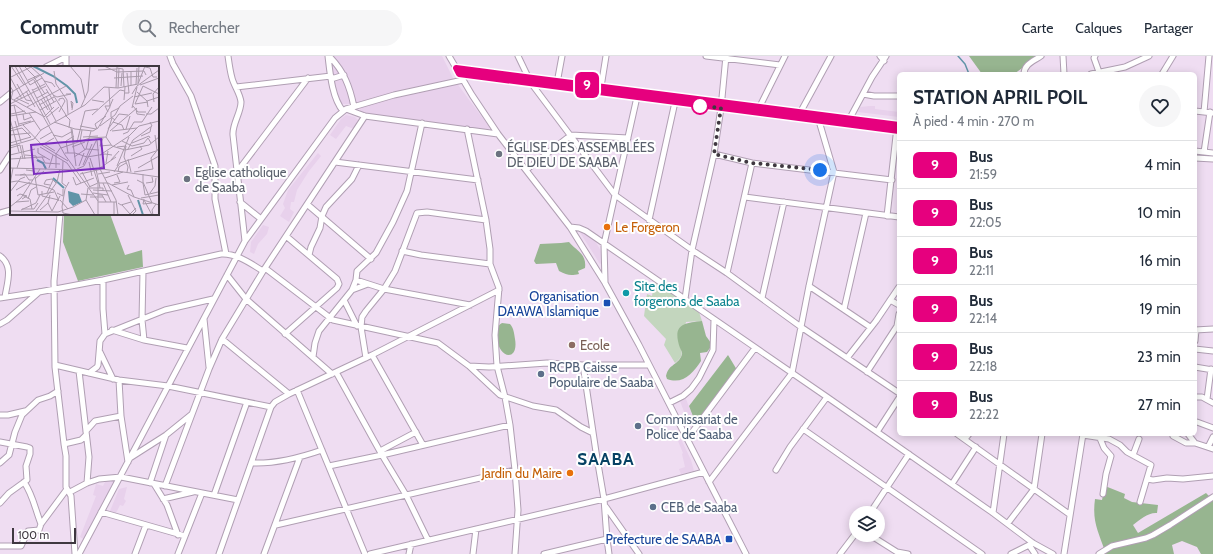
<!DOCTYPE html>
<html lang="fr">
<head>
<meta charset="utf-8">
<style>
  :root { --surface:#fff; --page:#f6f6f7; --text:#1f2937; --muted:#747a83; --line:#e0e1e3 }
  body { margin:0; font-family:Cabin,sans-serif; background:var(--page); color:var(--text); height:100vh; display:flex; flex-direction:column; font-size:15px; white-space:nowrap }
  * { box-sizing:border-box; margin:0 }
  p { font-size:13px; color:var(--muted) }
  .icon { flex:none; width:22px; height:22px; fill:none; stroke:currentColor; stroke-width:2; stroke-linecap:round; stroke-linejoin:round }
  .map { position:relative; flex:1; overflow:hidden }
  .sheet { position:absolute; left:897px; top:16px; width:300px; height:364px; display:flex; flex-direction:column; background:var(--surface); border-radius:6px; box-shadow:0 2px 10px #0003 }
  .sheet>* { flex:none }
  .badge { padding:0 8px; border-radius:6px; font-size:14px; line-height:26px }
  .tools { position:absolute; left:849px; top:450px; display:grid; gap:8px }
  .tools a { display:grid; place-items:center; width:36px; height:36px; border-radius:50%; background:var(--surface); box-shadow:0 2px 10px #0003; font-size:20px }
  .scale { position:absolute; left:12px; bottom:10px; width:64px; box-sizing:border-box; padding-left:4px; border:2px solid #3f3840; border-top:0; font-size:11px; line-height:14px; white-space:nowrap; color:#3f3840; -webkit-text-stroke:3px #fff; paint-order:stroke }
  .you { position:absolute; width:20px; height:20px; margin:-10px; border:3px solid #fff; border-radius:50%; background:#1a73e8; box-shadow:0 0 0 6px #1a73e833 }
  .map>.badge { position:absolute; translate:-50% -50%; box-shadow:0 0 0 2px #fff }
  .round { display:grid; place-items:center; flex:none; width:42px; height:42px; border-radius:21px; background:var(--page) }
  .overview { display:flex; align-items:center; justify-content:space-between; height:68px; padding:0 16px }
  h1 { font-size:19px; font-weight:700; line-height:30px }
  ul { padding:0; list-style:none }
  li { display:flex; align-items:center; gap:12px; height:48px; padding:0 16px; border-top:1px solid var(--line) }
  li div { flex:1 }
  li b { display:block; font-size:15px }
  li em { font-style:normal }
  li .badge { min-width:44px; font-weight:700; text-align:center }
  header { display:flex; align-items:center; gap:24px; box-sizing:border-box; height:56px; padding:0 20px; background:var(--surface); border-bottom:1px solid var(--line) }
  header strong { font-size:19px }
  nav { display:flex; gap:22px; margin-inline-start:auto; font-size:14px }
  .search { width:280px; height:36px; background:var(--page); display:flex; align-items:center; gap:10px; box-sizing:border-box; padding:0 14px; border-radius:22px; color:var(--muted); font-size:15px }
  .map>svg:first-child { display:block }
</style>
</head>
<body>
<header>
<strong>Commutr</strong>
<div class="search"><svg class="icon" aria-label="search" viewBox="0 0 24 24"><circle cx="10" cy="10" r="6"/><path d="M15 15l6 6"/></svg>Rechercher</div>
<nav><a>Carte</a><a>Calques</a><a>Partager</a></nav>
</header>
<div class="map">
<svg width="1213" height="498" viewBox="0 0 1213 498">
  <rect width="100%" height="100%" fill="#efddf2"/>
  <!-- built -->
  <path fill="#e8d1ec" d="M329 0H442L453 22 490 72 486 76 361 58 359 48H339L332 20Z
    M870 50H875V53L899 56V61L858 56 860 51Z
    M346 59 355 61 358 64 354 73 346 70 336 83 330 79 341 63Z
    M318 97 321 100 309 115 297 134 294 146H291L290 153 294 156 289 166 280 160 285 152 283 148 288 134Z
    M263 169 269 171 267 178 258 188 254 198 250 196 251 186Z
    M581 174 594 183 601 195 604 206 600 208 579 175Z
    M686 343 695 367 689 369 680 345Z
    M681 383 691 404 694 415 681 418 679 413 685 411 682 398 683 397 678 385Z
    M107 422 116 425 106 446 103 445 98 460 85 484 80 481 96 440 93 439 96 428 103 430Z
    M127 431 124 443 126 445 123 450 120 449 116 457 110 455 119 433Z"/>
  <!-- green -->
  <path fill="#c3d6be" d="M655 223 698 253 702 265 686 266 680 291C684 299 681 302 675 307L664 289 666 283 644 260 647 238 652 240Z"/>
  <!-- forest -->
  <path fill="#97b590" d="M969 0H1039L1014 18H982Z
    M64 158H110L125 199 142 194 143 211 78 225 63 186Z
    M569 186C575 194 587 197 585 212L578 215 579 218C570 220 567 219 559 215L556 207 536 208 534 205 540 188 561 187Z
    M702 265 706 280 711 287 710 292 707 296 700 297 701 305C693 317 683 329 667 323L666 320C669 308 676 310 681 301 683 297 682 296 680 292 672 269 683 267 702 265Z
    M502 267 510 268C514 273 514 277 515 283 519 306 498 303 497 281 497 275 496 270 502 267Z
    M728 299 737 314 696 368 689 350Z
    M1105 430 1125 438 1124 442 1132 446 1158 449 1157 457C1149 456 1139 464 1133 469L1138 477 1206 437 1211 442 1213 441V498H1201L1197 491 1182 485 1172 489 1174 498H1099L1105 495C1098 475 1092 465 1095 443L1102 444Z"/>
  <g fill="none" stroke-linecap="round" stroke-linejoin="round">
    <!-- stream -->
    <path stroke="#6194a8" stroke-width="1.5" d="M958 0 965 8 969 18"/>
    <!-- minor casing -->
    <g stroke="#b09fb3" stroke-width="7">
      <path id="minor" d="M170 0 173 8 191 40 215 110V143L226 198
        M228 0C229 7 230 15 232 22 234 30 240 37 241 46 241 57 232 68 233 79L245 185
        M328 0C330 17 332 42 343 55
        M329 0C344 15 350 31 354 51
        M449 0 472 39 498 78 570 171 605 227 639 289 746 498
        M518 0 531 27 615 139 692 194 727 217 801 271 899 337
        M706 0 780 9
        M880 0 884 5
        M1063 0 1064 18
        M1095 0 1094 2 1099 16
        M1209 0 1204 56 1213 57
        M46 11 66 1
        M66 11V0
        M456 12 899 69
        M459 18 899 75
        M1024 18C1024 8 1034 5 1041 0
        M1091 18 1125 11 1149 0
        M1162 18 1173 0
        M331 23 344 19
        M557 27 562 0
        M236 31 331 20
        M601 31 606 0
        M863 38 874 40H899
        M0 46 11 37
        M759 52 785 0
        M346 53 365 60 498 78
        M1195 55 1204 56
        M800 57 831 0
        M850 62 872 21 886 0
        M467 73 486 164 490 193V208L499 232 495 279 497 310 505 341 510 369 515 414 518 454 515 498
        M1195 95 1213 97
        M1204 96 1210 56
        M714 98 752 107 892 124
        M1195 102 1213 103
        M335 106 478 124
        M0 114 11 97
        M526 114 571 79 628 82
        M237 116 308 22
        M745 141 899 161
        M240 146 261 163
        M308 149 371 203
        M0 157 11 154
        M60 158 54 225 55 311 64 388 66 400V431L71 440 75 498
        M887 160 897 71
        M649 164 675 46
        M570 171 579 172 586 175 827 341 993 457 1033 487 1053 498
        M402 195 421 199 490 208
        M309 199 311 191 320 172 322 160 326 151 352 123 359 109
        M0 200C14 210 7 227 5 241
        M265 212 333 264 438 287 469 310 489 311 547 307 583 309H649
        M143 216 142 264 144 284
        M727 217 752 107
        M227 219 246 243 332 318
        M356 224 384 233 470 249
        M605 226 604 188 637 41
        M809 230 870 271
        M352 234 368 228
        M0 242 39 236 103 224 221 198C237 197 251 208 263 215
        M762 242 784 146
        M685 243 692 194 714 98 721 52 726 0
        M344 244 357 270
        M890 244 899 249
        M844 253 866 157
        M204 263 209 311
        M0 268 7 264 39 236
        M112 274 144 284 187 292
        M1195 274 1213 273
        M105 278 165 254 213 243
        M285 278 337 232 339 228 337 223 286 180
        M222 283 289 338
        M1195 285 1196 274
        M1195 293 1213 295
        M100 296 113 323
        M372 299 423 389
        M313 301 315 287 319 275 352 234 356 224 357 215 376 197 393 166 407 135 422 67
        M366 302 361 271 362 261 366 255 384 233 395 215 417 157 427 156 486 164
        M847 302 876 265 899 231
        M55 309 119 324 168 330 271 351
        M583 309 596 396 604 443 607 483 609 498
        M469 310 500 339 533 350 556 354 581 371 593 377
        M1195 311 1213 314
        M79 315 89 401 87 427
        M336 316 382 399 406 439 428 484
        M867 316 897 270 899 258
        M89 317 97 311 98 309 100 285 105 278 103 253V224
        M119 324 121 360 128 406
        M297 334 365 498
        M1195 341H1202L1213 347
        M1207 343 1211 313
        M669 347 683 340 691 333 699 322 713 294 714 264
        M0 359H8L25 355
        M1197 366 1213 372
        M803 373 982 498
        M86 375 95 365 121 360
        M877 376 899 342
        M957 378 1069 458
        M1188 378 1195 387 1213 393
        M1083 379 1109 383 1120 389 1127 396 1151 409 1140 446
        M1100 379 1099 380 1104 392 1111 400 1106 418 1103 438
        M1173 380 1186 387H1195
        M687 383 755 292
        M965 383 969 378
        M0 386 27 391 30 392V398L26 410 27 424 9 437 0 447
        M64 388 81 384 86 379
        M1208 391 1213 381
        M380 395 416 376
        M1133 399 1139 383
        M130 402 166 379 192 358
        M0 407 9 399 15 376 22 359 38 344 50 340 58 335
        M252 407C276 408 299 402 322 394
        M329 410 382 399 510 369
        M776 414 790 391 827 341
        M1147 423 1153 424 1167 422 1183 423 1213 420
        M24 426C33 439 35 453 41 468
        M709 426 792 317 809 230 834 116 819 65
        M150 427 166 379
        M154 428 167 449 178 479
        M952 428 976 391
        M165 430 209 313 222 283 265 212 365 60
        M70 436 87 427 99 423 121 421 238 444
        M214 439 247 346
        M163 443 193 436
        M606 451 639 498
        M101 456 185 480
        M870 457 909 398
        M993 457 1004 378
        M1008 467 1034 433 1042 378
        M276 469 515 414
        M870 479 897 496 908 498
        M1029 489 1035 498
        M0 490H21L28 475 39 474 41 468 67 433
        M79 498 245 185 335 62 346 53 394 39 463 24
        M135 498 146 469
        M178 498 202 437
        M219 498 271 351 275 346 289 338 372 299 499 234
        M264 498 300 401
        M370 498 604 443 704 416
        M409 498 411 488
        M473 498 476 473
        M544 498 607 483
        M840 498 856 477
        M1011 498 1033 487
        M1064 498 1083 378
        M1099 498 1112 490 1146 482 1153 479 1170 469 1213 441"/>
    </g>
    <!-- minor -->
    <use href="#minor" stroke="#fff" stroke-width="5"/>
  </g>
  <g fill="none" stroke-linecap="round" stroke-linejoin="round">
    <!-- line casing -->
    <g stroke="#fff" stroke-width="9">
      <path id="line" d="M899 69 456 12 459 18 899 75"/>
    </g>
    <!-- line -->
    <use href="#line" stroke="#e6007e" stroke-width="6"/>
    <!-- walk -->
    <path stroke="#3f3840" stroke-width="4" stroke-dasharray="0 7.2" d="M700 50 721 52 714 98 752 107 820 114"/>
  </g>
  <!-- markers -->
  <circle fill="#fff" stroke="#e6007e" stroke-width="2" cx="700" cy="50" r="8"/>
  <g fill="#6b7280" stroke="#fff" stroke-width="1.5">
    <circle cx="499" cy="98" r="4"/>
    <circle cx="187" cy="123" r="4"/>
  </g>
  <g fill="#e8710a" stroke="#fff" stroke-width="1.5">
    <circle cx="607" cy="171" r="4"/>
    <circle cx="570" cy="417" r="4"/>
  </g>
  <circle fill="#0f9aa8" stroke="#fff" stroke-width="1.5" cx="626" cy="237" r="4"/>
  <g fill="#1a4fb4" stroke="#fff" stroke-width="1.5">
    <rect x="603" y="243" width="8" height="8" rx="2"/>
    <rect x="725" y="479" width="8" height="8" rx="2"/>
  </g>
  <circle fill="#8d6e63" stroke="#fff" stroke-width="1.5" cx="572" cy="289" r="4"/>
  <g fill="#5c6f8a" stroke="#fff" stroke-width="1.5">
    <circle cx="541" cy="318" r="4"/>
    <circle cx="638" cy="370" r="4"/>
    <circle cx="653" cy="451" r="4"/>
  </g>
  <g text-anchor="middle" stroke-width="4" stroke-linejoin="round" paint-order="stroke">
    <!-- worship labels -->
    <g font-size="13" fill="#5b616d" stroke="#fff" text-anchor="start">
      <text x="507" y="96">ÉGLISE DES ASSEMBLÉES<tspan x="507" dy="15">DE DIEU DE SAABA</tspan></text>
      <text x="195" y="121">Eglise catholique<tspan x="195" dy="15">de Saaba</tspan></text>
    </g>
    <!-- food labels -->
    <g font-size="13" fill="#c56008" stroke="#fff" text-anchor="start">
      <text x="615" y="176">Le Forgeron</text>
      <text x="562" y="422" text-anchor="end">Jardin du Maire</text>
    </g>
    <!-- culture labels -->
    <g font-size="13" fill="#0d838f" stroke="#fff" text-anchor="start">
      <text x="634" y="235">Site des<tspan x="634" dy="15">forgerons de Saaba</tspan></text>
    </g>
    <!-- transit labels -->
    <g font-size="13" fill="#164399" stroke="#fff" text-anchor="end">
      <text x="599" y="245">Organisation<tspan x="599" dy="15">DA'AWA Islamique</tspan></text>
      <text x="721" y="488">Prefecture de SAABA</text>
    </g>
    <!-- education labels -->
    <g font-size="13" fill="#785e54" stroke="#fff" text-anchor="start">
      <text x="580" y="294">Ecole</text>
    </g>
    <!-- service labels -->
    <g font-size="13" fill="#4e5e75" stroke="#fff" text-anchor="start">
      <text x="549" y="316">RCPB Caisse<tspan x="549" dy="15">Populaire de Saaba</tspan></text>
      <text x="646" y="368">Commissariat de<tspan x="646" dy="15">Police de Saaba</tspan></text>
      <text x="661" y="456">CEB de Saaba</text>
    </g>
    <!-- district labels -->
    <g font-size="17" font-weight="bold" letter-spacing="1" fill="#064163" stroke="#fff">
      <text x="606" y="409">SAABA</text>
    </g>
  </g>
  <!-- overview -->
  <g transform="translate(10 10)">
    <rect width="149" height="149" fill="#efddf2"/>
    <path d="M58 125 69 128 72 136 63 140 59 136Z" fill="#6194a8"/>
    <path fill="none" stroke="#6194a8" stroke-width="2" d="M23 0 43 10 57 20 65 28 67 37M27 94 33 97 36 103M43 112 54 122M128 134 133 149"/>
    <path fill="none" stroke="#a99bab" stroke-width="1" d="M1 0 14 19M5 0 34 51 44 41M9 0 20 19 32 12M14 0 25 11M20 0 31 10 56 49M60 0 71 13 75 32M94 0 107 6M135 1 140 2 143 11H147M107 2 113 3 114 21M88 4 107 3M44 5 46 18 57 34M107 6 134 5 136 9M121 6V19M0 11 12 33M1 11 21 1M24 11 35 28M104 12 133 10M18 14 29 9M24 14 46 55M34 15 42 17 45 21M128 17 129 0M7 18 16 34 22 35M126 18 127 2M128 18 135 0M130 19 149 12M0 20 3 25 1 33M111 20 112 7M133 20 149 28M106 22 107 0M108 22 109 2M22 23 40 58M36 23 44 36M23 24 35 18M16 25 25 41M127 26 137 35 138 41M0 27 34 7M115 27H119L117 7M122 28 127 20 149 4M43 29 47 31 61 28H56M36 30 42 43M124 31 142 27M0 32 33 50 55 89 88 135M6 32 19 38M27 32 38 26M31 33 38 44M4 34 19 24M57 34 58 48M82 34 94 36M114 34 115 21M49 35V33L53 32 55 35 49 46M137 35 149 31M144 36 143 28 149 21M0 38 36 20M125 38 133 20M125 38 138 36M4 39 9 60M29 39 44 31M0 40 5 39 16 47M123 40 128 46H136M17 41 56 20M71 41 78 25 80 0M122 42 127 21M126 43 127 48 135 49M30 44 46 35M62 44 63 37 61 35 62 42M98 46 95 40H100L103 33M19 47 31 65M1 48 15 45M13 48 14 54 22 51M136 48H141L149 42M55 49 60 54 59 62M82 49 110 24 115 25M0 50 26 46M37 51 49 41M102 52 96 71 102 80M0 53 9 86M105 54 101 51V46L109 42M5 55 11 76M44 56 65 63 83 65 88 62 100 41 99 22M103 56 112 59 114 64M9 58 21 55M13 59 31 78M70 60 86 63M90 60 105 49 110 40 123 30M12 62 21 71M61 62 66 100M0 63 24 55M62 63 64 77M87 63 85 58 96 50M98 63 109 48 118 49M116 63 120 50M72 64 70 75 75 84M0 65 12 62M100 65 127 42M102 65 127 62M113 68 118 66 124 56H132L142 41M0 69 20 67M43 69 52 71 61 66M145 69 147 85M131 70 140 66 141 61M73 71 88 70M93 72 90 80 101 79M24 73 31 64 75 39 94 21 108 22 128 18M30 73 42 66M87 74 90 103M112 75 122 80 134 77 138 72 141 77M67 76 75 45 88 43M0 77 21 71M122 77 139 70 140 72M30 78 58 95M34 78 45 85M12 79 15 93M32 79 44 72M0 80 24 73M102 80 115 84 139 79 149 71M30 81 57 97 71 117M62 81 75 76M107 81 116 80 114 91 118 101 117 106M0 82 10 79 13 93M28 82V87L40 94M51 82 80 72 96 71M76 83 81 65M118 83 123 74 142 60 140 56M55 87H65L77 91M58 87 56 75 64 70M0 89 25 83M15 89 26 90 27 93M90 89 119 70 129 60 149 55M121 90 132 83 130 80M35 91H32L35 97 50 98M64 91 76 83 89 84M77 91 95 88 102 89M80 92 88 117M0 93 32 91M118 93 121 106M101 94 109 85M53 95 52 117 56 120M79 96 82 110M96 97 98 85M73 99 82 78M69 100 74 87M107 100 119 71M0 102 67 104M7 102 11 90M39 102 43 89M46 102V88L51 81M90 102 106 91M128 102 149 90M67 103 74 100 87 73M86 103 90 122M90 103 106 134 108 149M16 104 24 105V109M72 106 80 121M104 106 110 97 146 85M108 106 109 101 116 97M124 106 143 103 141 92 149 82M70 108 92 103 149 111M88 108 100 106M133 108V116L142 137M5 109H24M10 109 15 108 19 114H23M25 111 28 129 44 126M63 111 66 119 84 112M95 112 113 106M25 113 34 105M127 114 133 117 135 129 148 126M1 116 7 115 33 120 44 124 49 135M59 116 55 123 52 141 53 147 63 149M93 117 101 136M104 117 110 116 107 109M136 117 143 116 142 111M0 118 3 102M88 118V149M40 119 34 118 36 114 42 113 46 117M102 119 118 116M119 119 117 123 121 124 124 131M79 121 88 117H98L124 131 149 139M78 122 76 134 85 149M79 122H93V125M6 124 20 116M83 124 102 125M32 125V130L49 134M0 126 10 113 15 111M37 127 43 114M47 127 53 130V123M83 127 98 129M140 127 145 120 146 112M71 128 83 129M12 129 20 133 22 143M88 129H92L96 136M118 129 126 145 122 149M7 130 10 128 17 130 12 133M80 131H93M131 132 149 129M18 133 21 124 26 121M134 133 133 138 142 137M50 134 58 143M134 134 142 149M6 136 19 135M88 136H107M104 136V149M38 137 42 145 50 130M108 137 111 139 121 136M112 139 120 148 126 142M0 141 11 132 30 103M12 143H24L28 137M11 144 26 137 30 129M30 144 38 137 40 129M0 145 48 146 63 141 76 134M26 145 47 116 50 103M143 149 142 144 146 138"/>
    <path fill="#7b2cbf" fill-opacity="0.15" stroke="#7b2cbf" stroke-width="2" d="M91 73 94 102 24 108 21 79Z"/>
    <rect width="149" height="149" fill="none" stroke="#3f3840" stroke-width="2"/>
  </g>
</svg>
<div class="tools">
<a><svg class="icon" aria-label="layers" viewBox="0 0 24 24"><path d="M12 4l9 5-9 5-9-5zM3 14l9 5 9-5"/></svg></a>
</div>
<div class="scale">100 m</div>
<div class="you" style="left:820px;top:114px"></div>
<b class="badge" style="left:587px;top:29px;background:#e6007e;color:#fff">9</b>
<section class="sheet">
<div class="overview"><div><h1>STATION APRIL POIL</h1><p>À pied · 4 min · 270 m</p></div><a class="round"><svg class="icon" aria-label="heart" viewBox="0 0 24 24"><path d="M12 20l-8-8c-3-5 5-10 8-4 3-6 11-1 8 4z"/></svg></a></div>
<ul>
<li><span class="badge" style="background:#e6007e;color:#fff">9</span><div><b>Bus</b><p>21:59</p></div><em>4 min</em></li>
<li><span class="badge" style="background:#e6007e;color:#fff">9</span><div><b>Bus</b><p>22:05</p></div><em>10 min</em></li>
<li><span class="badge" style="background:#e6007e;color:#fff">9</span><div><b>Bus</b><p>22:11</p></div><em>16 min</em></li>
<li><span class="badge" style="background:#e6007e;color:#fff">9</span><div><b>Bus</b><p>22:14</p></div><em>19 min</em></li>
<li><span class="badge" style="background:#e6007e;color:#fff">9</span><div><b>Bus</b><p>22:18</p></div><em>23 min</em></li>
<li><span class="badge" style="background:#e6007e;color:#fff">9</span><div><b>Bus</b><p>22:22</p></div><em>27 min</em></li>
</ul>
</section>
</div>
</body>
</html>
